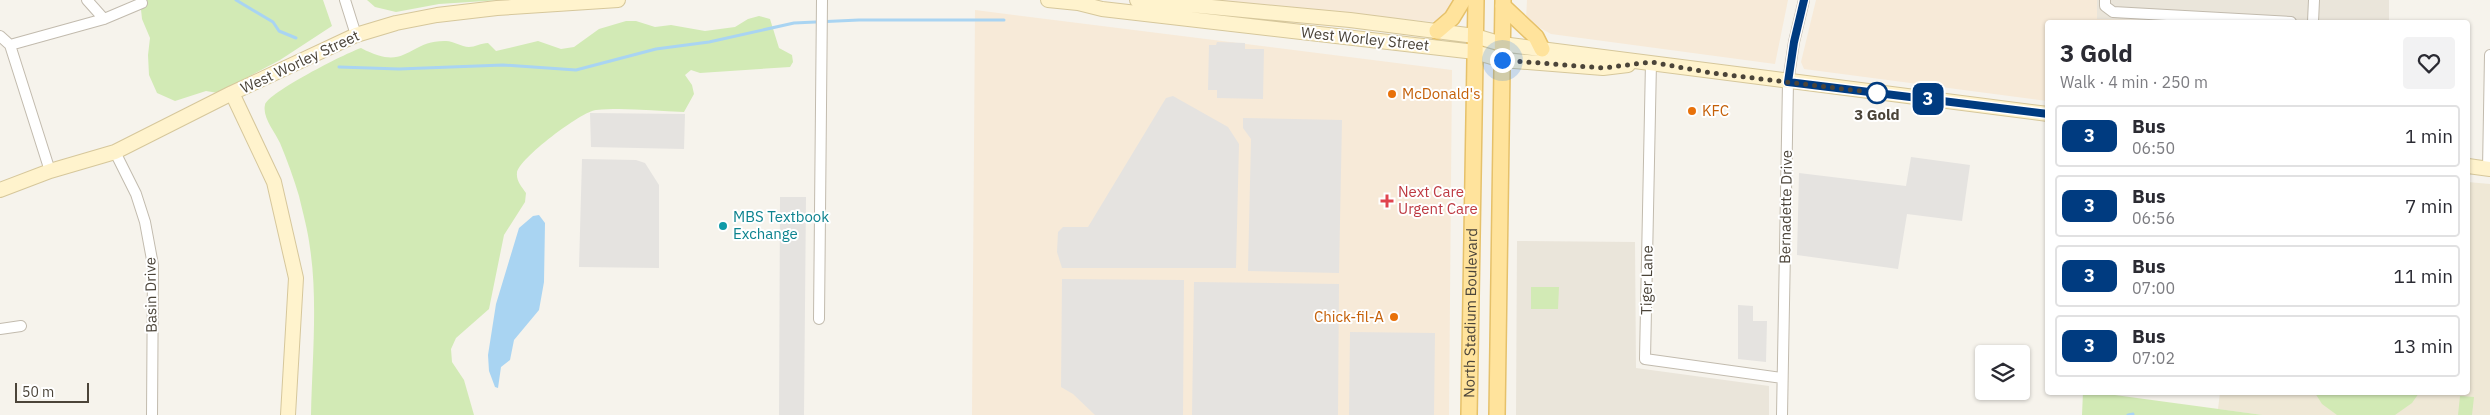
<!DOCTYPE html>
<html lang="en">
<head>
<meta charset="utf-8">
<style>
  :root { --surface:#fff; --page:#f2f2f3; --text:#2b2b33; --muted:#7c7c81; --line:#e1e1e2 }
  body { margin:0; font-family:"IBM Plex Sans",sans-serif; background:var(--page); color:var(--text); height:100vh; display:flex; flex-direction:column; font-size:19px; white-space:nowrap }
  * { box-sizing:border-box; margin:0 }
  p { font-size:16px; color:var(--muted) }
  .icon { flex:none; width:28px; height:28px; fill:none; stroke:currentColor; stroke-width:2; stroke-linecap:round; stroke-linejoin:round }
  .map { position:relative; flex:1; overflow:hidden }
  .side { position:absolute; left:2045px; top:20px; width:425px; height:375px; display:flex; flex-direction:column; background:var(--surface); border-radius:5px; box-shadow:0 1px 4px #0004 }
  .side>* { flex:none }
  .badge { padding:0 10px; border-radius:8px; font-size:18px; line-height:32px }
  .buttons { position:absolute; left:1975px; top:345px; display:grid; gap:10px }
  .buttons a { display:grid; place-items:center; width:55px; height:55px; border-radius:5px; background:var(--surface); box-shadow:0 1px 4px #0004; font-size:25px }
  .scale { position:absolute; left:15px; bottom:12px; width:74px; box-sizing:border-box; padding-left:5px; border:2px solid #4b4439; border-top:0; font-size:14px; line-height:18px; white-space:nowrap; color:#4b4439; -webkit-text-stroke:4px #fff; paint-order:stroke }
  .you { position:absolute; width:25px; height:25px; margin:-12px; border:4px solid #fff; border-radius:50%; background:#1a73e8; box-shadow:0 0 0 8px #1a73e833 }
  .map>.badge { position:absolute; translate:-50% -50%; box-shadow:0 0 0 2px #fff }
  .round { display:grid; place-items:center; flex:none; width:52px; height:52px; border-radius:5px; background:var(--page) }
  .head { display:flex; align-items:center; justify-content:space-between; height:85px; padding:0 15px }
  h1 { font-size:24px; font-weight:700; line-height:38px }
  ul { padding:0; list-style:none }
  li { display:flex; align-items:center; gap:15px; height:62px; margin:0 10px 8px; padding:0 5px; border:2px solid var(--line); border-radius:5px }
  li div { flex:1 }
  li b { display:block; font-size:19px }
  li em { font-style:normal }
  li .badge { min-width:55px; font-weight:700; text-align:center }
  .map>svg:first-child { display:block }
</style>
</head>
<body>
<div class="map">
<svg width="2490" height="415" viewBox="0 0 2490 415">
  <rect width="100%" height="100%" fill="#f6f3ec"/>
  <!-- residential -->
  <path fill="#eae5da" d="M2097 0H2389V22H2159V20L2097 19Z
    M1517 241 1635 242 1636 368 1769 386V415H1516Z"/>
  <!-- commercial -->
  <path fill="#f7ead8" d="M1207 0H1455L1443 18 1432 22Z
    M1527 0H1788L1775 64 1551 34 1526 20Z
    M1816 0H2097V19L2159 20V22H2048L2047 101 1804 69 1801 62Z
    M975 10 1452 70 1449 415H972Z"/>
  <!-- education -->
  <path fill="#efe8d6" d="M2468 182 2490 184V415H2263L2218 409 2220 393 2468 392Z"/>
  <!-- green -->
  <path fill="#d2eab5" d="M140 0H323L332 26 280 60 218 93 206 91 175 101 157 93 149 75 148 55 150 38 142 19Z
    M367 0H501L439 4 396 12 375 7Z
    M759 16 770 19 779 48 792 55 793 62 790 67 700 73 691 70 685 75 692 85 694 94 684 112C655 111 624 107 596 110 582 111 518 159 517 173 516 181 522 187 526 193L525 202 504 235 489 309 456 338 451 349 452 362 464 380 474 415H311C312 362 318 300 310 248 308 231 303 213 299 196 294 179 287 160 280 143 275 132 262 117 265 105 267 93 346 53 361 48 408 73 407 40 446 41 454 41 461 47 469 47 475 47 481 43 488 43L496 51 538 41 561 49 574 47 599 29 626 21H636L655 27 671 25 705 31 735 27 748 19Z
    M1531 287H1559L1558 309H1531Z
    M2083 392 2100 393 2263 415H2082Z
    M2315 393H2419L2412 403 2395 415H2337L2322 404Z
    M2460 396 2474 397 2472 415H2458Z"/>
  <!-- parking -->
  <path fill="#e5e3e0" d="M1217 42 1245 43V49H1264L1263 99 1217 98V90H1208L1209 45H1216Z
    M1173 96 1228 127 1239 144 1236 268H1062L1057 252 1058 232 1063 227H1088L1166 98Z
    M590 113 685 114 684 149 591 147Z
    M1243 118 1342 120 1339 273 1248 271 1251 139 1243 128Z
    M1911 157 1970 165 1962 221 1907 214 1898 269 1797 255 1799 173 1906 186Z
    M582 159 636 160 645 163 659 185V268L579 267Z
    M780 197H806L804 415H779Z
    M1062 279 1184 280 1183 415H1095L1073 394 1061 387Z
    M1194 282 1339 284 1338 415H1192Z
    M1738 305 1753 306V321H1767L1766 362 1738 359Z
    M1350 332 1435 333 1434 415H1349Z"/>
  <!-- water -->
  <path fill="#a9d4f2" d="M539 215 545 223 544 282 539 310 514 340 510 360 501 367 498 388 495 387 489 371 488 355 496 304 519 228 533 216Z"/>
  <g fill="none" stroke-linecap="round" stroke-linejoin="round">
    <!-- stream -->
    <path stroke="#a9d4f2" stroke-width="3" d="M236 0 273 22 279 31 296 38
      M339 67 399 69 503 65 576 70 656 49 709 42 794 23 859 20H1004
      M2128 415 2133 414"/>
    <!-- street casing -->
    <g stroke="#c2bbae" stroke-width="12">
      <path id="street" d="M87 0 104 19
        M345 0 356 35
        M2105 0V6L2113 12 2291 22
        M2313 22 2314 0
        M0 36 10 45 50 171
        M10 45 104 19 142 3
        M1651 62 1645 359 1782 378
        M115 152 136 194 145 222 153 265 152 415
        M2488 169 2490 55
        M819 319 822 0
        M0 329 21 326
        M1782 415 1788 82 1794 42 1804 0"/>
    </g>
    <!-- secondary casing -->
    <g stroke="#d6c79b" stroke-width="16">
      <path id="secondary" d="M1048 0 1078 3 1102 9 1475 52 1502 60 1603 68 1628 65
        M1137 0 1350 20 1475 36 1502 44 2048 114
        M232 93 274 182 296 278 288 415
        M2468 166 2490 169
        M0 190 50 171 115 152 232 93 356 35 396 23 437 15 497 8 618 0"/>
    </g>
    <!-- primary casing -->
    <g stroke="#e6c16a" stroke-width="18">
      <g id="primary">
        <path d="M1503 6 1536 37 1542 49"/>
        <path d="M1437 31 1452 18 1463 0"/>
        <path id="s1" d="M1469 415 1476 0"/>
        <path d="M1497 415 1503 0"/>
      </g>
    </g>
    <!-- street -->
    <use href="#street" stroke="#fff" stroke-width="10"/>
    <!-- secondary -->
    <use href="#secondary" stroke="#fff3cd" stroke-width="14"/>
    <!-- primary -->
    <use href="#primary" stroke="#ffe39c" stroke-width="15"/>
  </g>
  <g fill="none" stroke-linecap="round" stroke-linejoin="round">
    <!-- line casing -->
    <g stroke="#fff" stroke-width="11">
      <path id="line" d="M1804 0 1794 42 1788 82 2048 114"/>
    </g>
    <!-- line -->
    <use href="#line" stroke="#003b80" stroke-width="8"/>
    <!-- walk -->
    <path stroke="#4b4439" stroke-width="5" stroke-dasharray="0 9" d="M1502 60 1603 68 1651 62 1712 73 1877 93"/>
  </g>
  <!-- markers -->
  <circle fill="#fff" stroke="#003b80" stroke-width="2.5" cx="1877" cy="93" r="10"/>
  <g fill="#e8710a" stroke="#fff" stroke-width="2">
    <circle cx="1392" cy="94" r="5"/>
    <circle cx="1692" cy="111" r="5"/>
    <circle cx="1394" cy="317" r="5"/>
  </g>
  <path fill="#e0444e" stroke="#fff" stroke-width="2" d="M1384.5 193.5h5v5h5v5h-5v5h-5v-5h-5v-5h5z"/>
  <circle fill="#0f9aa8" stroke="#fff" stroke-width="2" cx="723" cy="226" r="5"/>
  <g text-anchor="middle" stroke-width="4" stroke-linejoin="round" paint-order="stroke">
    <!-- street labels -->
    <g font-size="15" fill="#4b4439" stroke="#fff">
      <text transform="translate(1365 39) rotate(6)" y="5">West Worley Street</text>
      <text transform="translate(300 62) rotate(-25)" y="5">West Worley Street</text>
      <text transform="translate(1786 207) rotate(-89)" y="5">Bernadette Drive</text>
      <text transform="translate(1647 280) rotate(-89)" y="5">Tiger Lane</text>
      <text transform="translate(151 295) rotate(-91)" y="5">Basin Drive</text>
      <text dy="5" stroke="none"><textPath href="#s1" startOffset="102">North Stadium Boulevard</textPath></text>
    </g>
    <!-- food labels -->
    <g font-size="15" fill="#c56008" stroke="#fff" text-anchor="start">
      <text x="1402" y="99">McDonald's</text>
      <text x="1702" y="116">KFC</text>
      <text x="1384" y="322" text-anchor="end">Chick-fil-A</text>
    </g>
    <!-- stop labels -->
    <g font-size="15" font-weight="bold" fill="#4b4439" stroke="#fff">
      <text x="1877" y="120">3 Gold</text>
    </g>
    <!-- health labels -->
    <g font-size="15" fill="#be3a42" stroke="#fff" text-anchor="start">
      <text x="1398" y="197">Next Care<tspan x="1398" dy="17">Urgent Care</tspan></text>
    </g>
    <!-- culture labels -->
    <g font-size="15" fill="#0d838f" stroke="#fff" text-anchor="start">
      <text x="733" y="222">MBS Textbook<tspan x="733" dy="17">Exchange</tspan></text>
    </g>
  </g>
</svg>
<div class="buttons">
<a><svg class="icon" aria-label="layers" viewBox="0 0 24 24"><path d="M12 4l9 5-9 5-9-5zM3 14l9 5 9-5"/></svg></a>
</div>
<div class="scale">50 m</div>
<div class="you" style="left:1502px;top:60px"></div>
<b class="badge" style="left:1928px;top:99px;background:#003b80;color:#fff">3</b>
<section class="side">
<div class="head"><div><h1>3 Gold</h1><p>Walk · 4 min · 250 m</p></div><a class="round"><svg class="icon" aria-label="heart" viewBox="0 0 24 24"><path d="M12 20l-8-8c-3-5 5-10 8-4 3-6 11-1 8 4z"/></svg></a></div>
<ul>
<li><span class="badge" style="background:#003b80;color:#fff">3</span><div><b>Bus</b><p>06:50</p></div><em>1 min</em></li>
<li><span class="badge" style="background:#003b80;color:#fff">3</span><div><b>Bus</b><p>06:56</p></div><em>7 min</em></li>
<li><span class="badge" style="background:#003b80;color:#fff">3</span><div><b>Bus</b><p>07:00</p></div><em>11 min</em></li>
<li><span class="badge" style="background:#003b80;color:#fff">3</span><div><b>Bus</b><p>07:02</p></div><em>13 min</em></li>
</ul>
</section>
</div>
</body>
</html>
